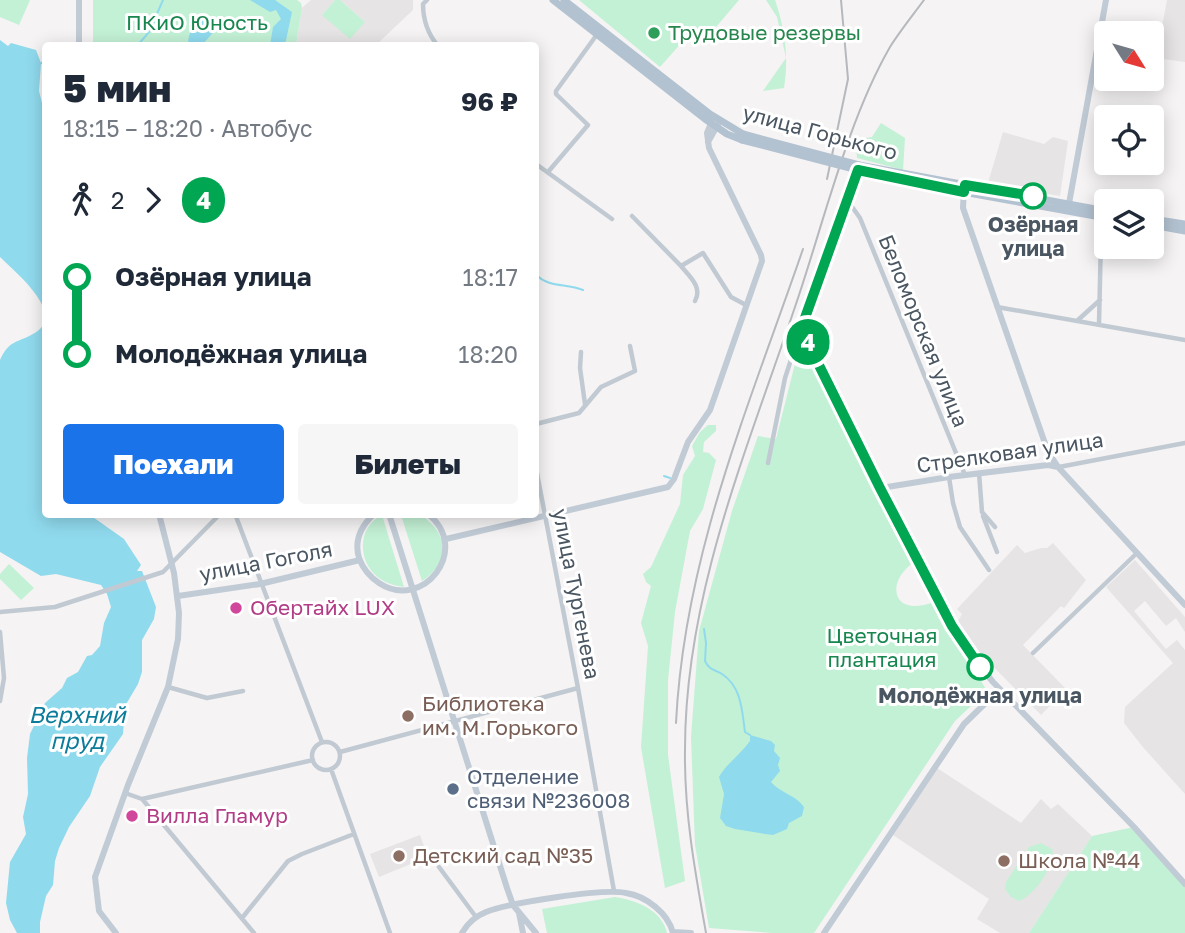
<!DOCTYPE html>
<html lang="ru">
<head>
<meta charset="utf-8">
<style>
  :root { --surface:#fff; --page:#f6f6f7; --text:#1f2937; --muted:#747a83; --accent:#1a73e8 }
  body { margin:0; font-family:"Golos Text",sans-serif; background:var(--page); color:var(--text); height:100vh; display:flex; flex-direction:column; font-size:26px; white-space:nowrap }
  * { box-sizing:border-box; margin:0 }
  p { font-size:23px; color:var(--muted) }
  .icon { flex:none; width:38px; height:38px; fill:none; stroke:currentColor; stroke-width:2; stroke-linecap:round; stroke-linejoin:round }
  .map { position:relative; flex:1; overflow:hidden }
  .details { position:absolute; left:42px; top:42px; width:497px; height:476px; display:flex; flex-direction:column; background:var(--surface); border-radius:7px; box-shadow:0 4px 18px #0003 }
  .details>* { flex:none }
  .badge { padding:0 14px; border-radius:23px; font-size:24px; line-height:46px }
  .needle { width:46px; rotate:127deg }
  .tools { position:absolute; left:1094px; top:21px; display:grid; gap:14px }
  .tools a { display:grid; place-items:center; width:70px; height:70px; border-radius:7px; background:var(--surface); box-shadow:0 4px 18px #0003; font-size:35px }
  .map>.badge { position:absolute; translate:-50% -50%; box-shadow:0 0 0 4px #fff }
  .legs { display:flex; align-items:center; gap:10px; height:77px; padding:0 21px; font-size:23px }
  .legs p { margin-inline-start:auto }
  .head { display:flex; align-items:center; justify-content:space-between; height:119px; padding:0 21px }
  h1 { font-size:38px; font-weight:800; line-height:52px }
  .cta { display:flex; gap:14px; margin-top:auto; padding:14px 21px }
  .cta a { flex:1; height:80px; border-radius:7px; background:var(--accent); color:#fff; font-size:28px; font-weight:800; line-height:80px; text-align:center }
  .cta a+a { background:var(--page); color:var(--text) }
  ul { padding:0 21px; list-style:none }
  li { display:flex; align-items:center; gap:24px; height:77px; font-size:26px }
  li i { display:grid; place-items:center; width:10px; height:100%; margin:0 9px; background:currentColor }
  li i::after { content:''; width:18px; height:18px; margin:-9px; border:5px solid; border-radius:50%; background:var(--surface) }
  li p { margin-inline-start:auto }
  li:first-child i { background:linear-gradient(#0000 50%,currentColor 0) }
  li:last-child i { background:linear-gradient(currentColor 50%,#0000 0) }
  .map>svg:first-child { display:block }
</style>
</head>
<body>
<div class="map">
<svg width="1185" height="933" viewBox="0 0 1185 933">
  <rect width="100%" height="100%" fill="#f5f3f3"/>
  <!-- education -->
  <path fill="#e6e4e5" d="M311 0H335L322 15 365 22 340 0H413V10L376 45 296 46 302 8Z
    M1167 0H1185V62L1156 58Z
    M1003 132 1044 144 1053 137 1068 141 1060 196 988 183Z
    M1053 543 1086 580 1064 608 1061 606 1023 645 1066 689 1041 715 978 651 958 621 962 614 957 609 1017 545 1025 553 1041 548H1047Z
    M1135 560 1185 617V632L1176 618 1166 626 1145 601 1134 611 1166 649 1177 640 1185 650V794L1142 746 1124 723 1125 707 1173 663 1106 587Z
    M937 768 1021 823 1041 799 1051 809 1058 804 1092 836 1029 933H1000L977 919 989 899 893 835Z
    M420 835 428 857 379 877 370 854Z"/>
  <!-- green -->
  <path fill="#c3f1d5" d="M0 0H30L19 25 0 17Z
    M93 0H297L301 3 302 8 296 45 93 46Z
    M335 0H340L365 22 350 39 322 15Z
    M579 0H739L705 40 692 31 660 67Z
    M766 0H775C785 29 789 57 784 88L763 91 786 58 777 17Z
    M881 123 905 138 903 170 857 158 856 144 859 139 872 137Z
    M799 348H803L914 562C884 583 893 618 934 602L987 691 955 721 814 933H773L709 928 695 845 691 737 699 631 732 511 758 436 776 439Z
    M708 425H716V431L704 442 703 452 709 453 716 460 703 509 690 531 675 612 668 680V755L685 881 665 888 641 747 648 646 641 623 651 586 646 582 643 574 651 567 680 504 683 475 695 456 692 446 700 432Z
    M382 515 404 587C396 586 389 584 382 580 358 566 355 528 382 515Z
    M401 515H421C449 534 451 562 422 581Z
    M9 564 34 588 21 600 0 579V574Z
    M1134 827 1185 884V933H1029L1092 836Z
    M1041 843 1052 849C1057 864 1033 897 1019 901L1011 897 1005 889 1006 882 1029 847Z
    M615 897C636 900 662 910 667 933H547L542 909Z"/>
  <!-- water -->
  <path fill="#90daee" d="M250 0H275L292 12 285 45H270L273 27 281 19 276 10 270 12Z
    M208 17 218 22 219 26 202 45H188C188 31 195 21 208 17Z
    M0 40 8 46 11 43 36 50 41 63 39 91 46 119V514L90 515 124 539 141 565 137 571H142L156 607 154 619 142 640V672L138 684 125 706 123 734 100 767 90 796 69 827 59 848 55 861 53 885 46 896 40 922V933H17L10 920 6 903 10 862 26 834 23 817 28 794 27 758 30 734 45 703 62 688 67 678 78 672 87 656 92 655 100 646 104 623 111 607 107 594 101 585 56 574 41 576 0 552V360C9 340 17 343 33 334 69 315 15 272 0 257Z
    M750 735 771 741 775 745 774 751 780 758 778 765 780 771 771 782C780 793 796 795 804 807L802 816 789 823 787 829 773 835 765 834 735 829 726 826 720 818 724 794 719 777C726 764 741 754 750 741Z"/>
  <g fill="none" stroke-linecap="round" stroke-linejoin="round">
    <!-- stream -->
    <path stroke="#90daee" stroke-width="2" d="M137 46 149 32 163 0
      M41 63 46 64
      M536 275C550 288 566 283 583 290
      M664 476 670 478
      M704 629 706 643 705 661C710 671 714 669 722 674 742 687 742 712 745 732L750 735"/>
    <!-- street -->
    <path stroke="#c1cad2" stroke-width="4.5" d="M427 0 423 4C423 20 428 34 438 46
      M536 164 612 219
      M548 172 588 125 556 94V91L598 33
      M848 201 860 218 965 475
      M632 216 681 266 703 253 731 297 746 305
      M681 266C689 276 703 287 695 301
      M997 307 1185 340
      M1078 320 1100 300
      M1099 324 1101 237
      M581 352 580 368 585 404
      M536 424 579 413 601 387 635 371 630 346
      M768 463 785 378 801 329
      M1059 467 1185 443
      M536 468 578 688 614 891
      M979 473 982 512 995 527
      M949 477 953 503 960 527 989 570
      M235 514 322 742
      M983 516 997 552
      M0 612 55 607 163 572 220 514
      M0 632 4 678 0 701
      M1033 653 1137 553
      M168 687 207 698 243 691
      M312 756a14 14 0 1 1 28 0a14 14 0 1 1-28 0Z
      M340 752 578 688
      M331 769 390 933
      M125 793 142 799 313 760
      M143 800 254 933
      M439 867 476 917
      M242 918 288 861 302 854 354 834"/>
    <!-- secondary -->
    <path stroke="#c1cbd6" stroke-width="6" d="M79 46V0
      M708 142 720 121
      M858 170 801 329 881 488 968 651 993 682 1134 827 1185 884
      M964 187 963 208 1048 452 1058 467 1185 605
      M1068 209 1106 0
      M881 488 949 477 1048 465 1058 467
      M374 514C361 526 354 541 359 558 363 569 370 577 379 583 423 612 472 549 428 514
      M389 514 507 888 513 905 536 933
      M446 539 668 487 674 479 688 442 710 410 762 261 761 255 709 148 707 133 713 119
      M178 596 260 584 360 560
      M519 913 523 933
      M673 932 691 933
      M116 933 99 911 95 877 128 785 168 687 178 639 179 613 174 573 159 514
      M462 933C467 924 476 916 486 912 509 903 603 888 626 893 646 896 668 913 673 933
      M824 933 964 724 1000 689"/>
    <!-- primary -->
    <path stroke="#b3c2d1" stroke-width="7" d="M553 0 705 119 727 134 742 140
      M564 0 710 114 743 134
      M859 165 1106 211
      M850 168 952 190 1106 218
      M1152 219 1185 224
      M1152 225 1185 231"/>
    <!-- rail -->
    <path stroke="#b5b8bd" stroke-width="2" d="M827 179 848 79 841 0
      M676 723C684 556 749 406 803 249
      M706 933C695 872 684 812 685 749 685 591 750 443 799 295 825 217 849 118 890 47 900 31 913 15 924 0"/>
    <!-- primary-bridge -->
    <path stroke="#b3c2d1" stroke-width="7" d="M743 134 859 165
      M742 140 850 168"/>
  </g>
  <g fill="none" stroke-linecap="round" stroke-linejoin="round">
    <!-- line-1 casing -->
    <g stroke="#fff" stroke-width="16">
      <path id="line-1" d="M980 667 952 626 880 488 801 329 858 170 964 192 965 185 1033 196"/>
    </g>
    <!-- line-1 -->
    <use href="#line-1" stroke="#00a651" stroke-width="10"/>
  </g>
  <!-- markers -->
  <circle fill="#2e9e5b" stroke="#fff" stroke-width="2.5" cx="654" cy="33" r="7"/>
  <g fill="#fff" stroke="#00a651" stroke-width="3.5">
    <circle cx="1033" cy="196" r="12"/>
    <circle cx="980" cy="667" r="12"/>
  </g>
  <g fill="#d1479c" stroke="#fff" stroke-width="2.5">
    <circle cx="236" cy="608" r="7"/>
    <circle cx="132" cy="816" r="7"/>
  </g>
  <g fill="#8d6e63" stroke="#fff" stroke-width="2.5">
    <circle cx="408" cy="716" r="7"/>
    <circle cx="399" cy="856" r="7"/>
    <circle cx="1004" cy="861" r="7"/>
  </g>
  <circle fill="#5c6f8a" stroke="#fff" stroke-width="2.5" cx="453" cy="789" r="7"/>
  <g text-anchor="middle" stroke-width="6" stroke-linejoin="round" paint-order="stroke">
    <!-- park labels -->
    <g font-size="21" fill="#17864f" stroke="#fff">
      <text x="197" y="30">ПКиО Юность</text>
      <text x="882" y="643">Цветочная<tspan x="882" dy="24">плантация</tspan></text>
    </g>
    <!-- leisure labels -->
    <g font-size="21" fill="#27864d" stroke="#fff" text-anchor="start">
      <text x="668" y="40">Трудовые резервы</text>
    </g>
    <!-- street labels -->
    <g font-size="21" fill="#4a5661" stroke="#fff">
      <text transform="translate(820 133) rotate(15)" y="7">улица Горького</text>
      <text transform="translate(923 331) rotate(68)" y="7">Беломорская улица</text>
      <text transform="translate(1010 453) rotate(-8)" y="7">Стрелковая улица</text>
      <text transform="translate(266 562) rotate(-11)" y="7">улица Гоголя</text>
      <text transform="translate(576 594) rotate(79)" y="7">улица Тургенева</text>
    </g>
    <!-- stop labels -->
    <g font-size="21" font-weight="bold" fill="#4a5661" stroke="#fff">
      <text x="1033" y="232">Озёрная<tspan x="1033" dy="24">улица</tspan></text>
      <text x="980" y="703">Молодёжная улица</text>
    </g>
    <!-- hotel labels -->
    <g font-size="21" fill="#b23c85" stroke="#fff" text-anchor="start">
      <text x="250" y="615">Обертайх LUX</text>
      <text x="146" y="823">Вилла Гламур</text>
    </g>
    <!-- education labels -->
    <g font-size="21" fill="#785e54" stroke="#fff" text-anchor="start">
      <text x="422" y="711">Библиотека<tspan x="422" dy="24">им. М.Горького</tspan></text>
      <text x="413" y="863">Детский сад №35</text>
      <text x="1018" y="868">Школа №44</text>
    </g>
    <!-- service labels -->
    <g font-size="21" fill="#4e5e75" stroke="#fff" text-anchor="start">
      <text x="467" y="784">Отделение<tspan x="467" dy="24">связи №236008</tspan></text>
    </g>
    <!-- water labels -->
    <g font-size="23" font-style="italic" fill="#0c7c9b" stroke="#fff">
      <text x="77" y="723">Верхний<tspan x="77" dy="26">пруд</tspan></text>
    </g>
  </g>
</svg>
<div class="tools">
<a><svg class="needle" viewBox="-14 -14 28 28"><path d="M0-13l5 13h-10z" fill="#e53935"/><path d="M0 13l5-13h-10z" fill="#747a83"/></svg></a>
<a><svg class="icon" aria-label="locate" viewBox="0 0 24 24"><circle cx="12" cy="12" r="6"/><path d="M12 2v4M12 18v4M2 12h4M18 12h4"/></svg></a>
<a><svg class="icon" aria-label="layers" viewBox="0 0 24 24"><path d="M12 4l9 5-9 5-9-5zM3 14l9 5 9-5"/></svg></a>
</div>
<b class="badge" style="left:808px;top:342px;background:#00a651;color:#fff">4</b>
<section class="details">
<div class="head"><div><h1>5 мин</h1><p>18:15 – 18:20 · Автобус</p></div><b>96 ₽</b></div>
<div class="legs"><svg class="icon" aria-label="walk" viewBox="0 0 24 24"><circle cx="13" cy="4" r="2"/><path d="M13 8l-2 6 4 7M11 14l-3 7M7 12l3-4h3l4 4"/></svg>2<svg class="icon" aria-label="forward" viewBox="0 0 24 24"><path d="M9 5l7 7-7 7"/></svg><b class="badge" style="background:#00a651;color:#fff">4</b></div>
<ul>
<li><i style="color:#00a651"></i><b>Озёрная улица</b><p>18:17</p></li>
<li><i style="color:#00a651"></i><b>Молодёжная улица</b><p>18:20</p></li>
</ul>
<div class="cta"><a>Поехали</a><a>Билеты</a></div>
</section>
</div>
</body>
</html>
